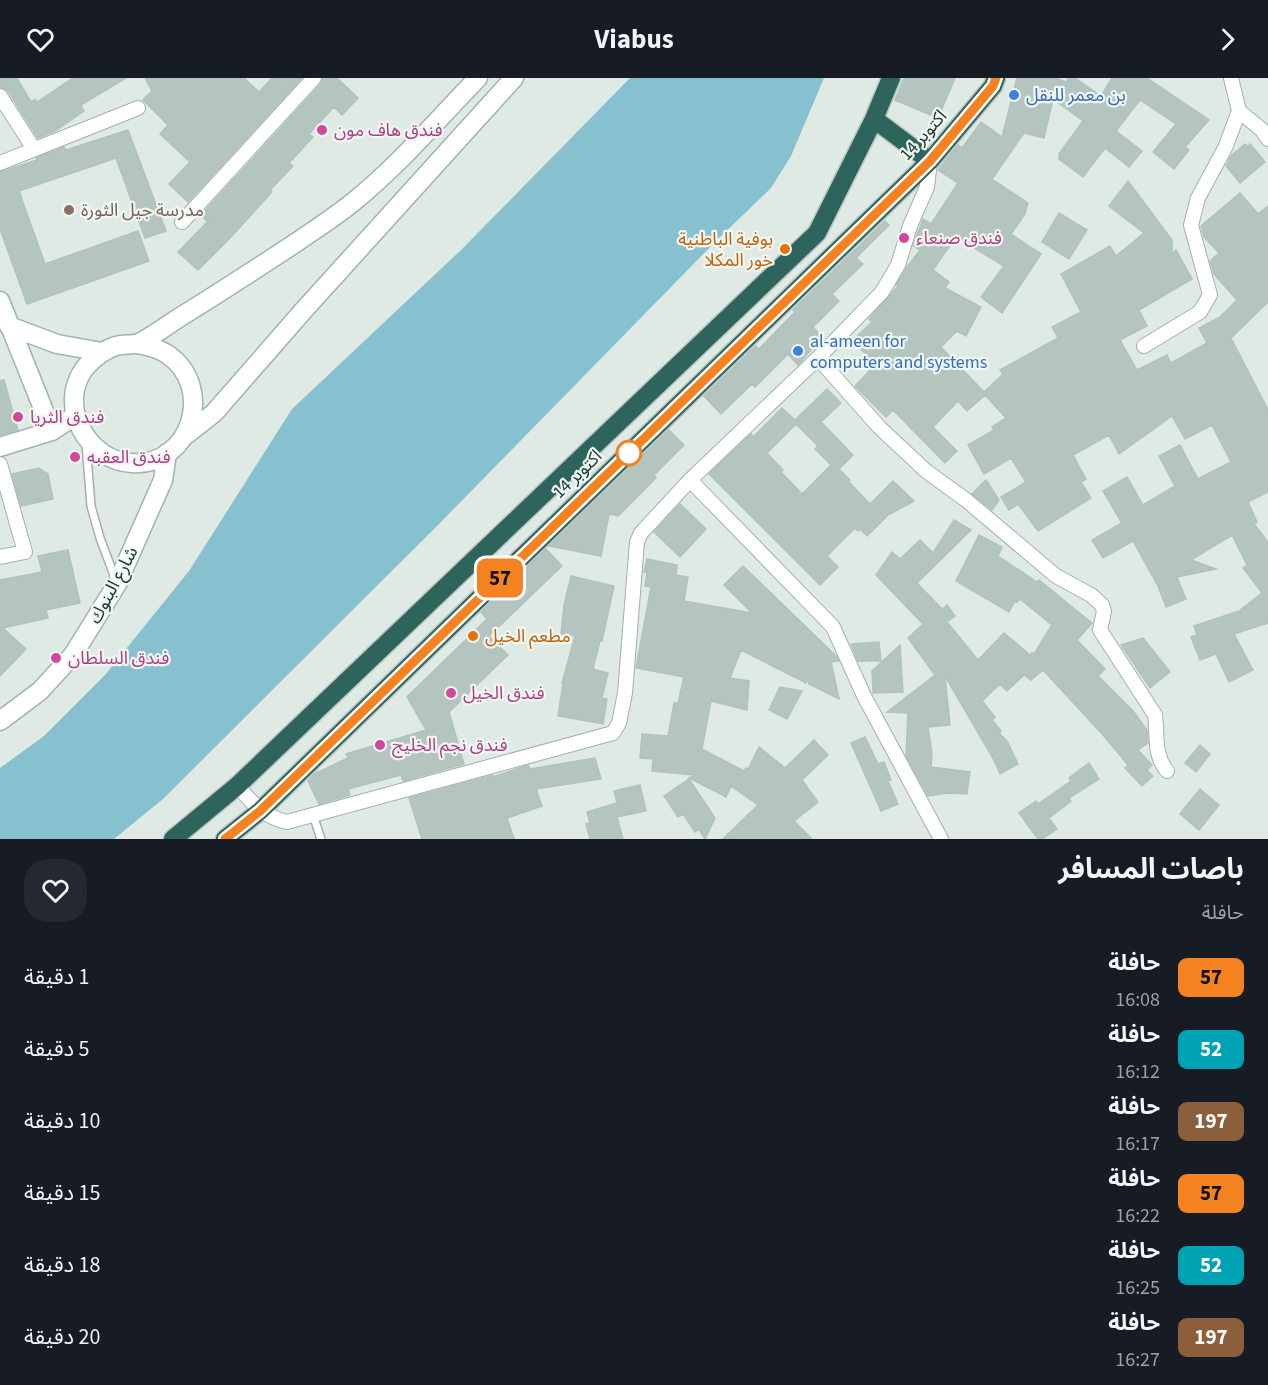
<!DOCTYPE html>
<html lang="ar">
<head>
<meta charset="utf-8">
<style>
  :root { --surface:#171b24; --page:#242831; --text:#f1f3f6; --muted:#9ea1a6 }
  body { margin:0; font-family:"Source Sans 3","Noto Sans Arabic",sans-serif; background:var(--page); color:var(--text); direction:rtl; height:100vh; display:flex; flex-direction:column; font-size:22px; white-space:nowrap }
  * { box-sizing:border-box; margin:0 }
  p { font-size:20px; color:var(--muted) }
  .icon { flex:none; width:33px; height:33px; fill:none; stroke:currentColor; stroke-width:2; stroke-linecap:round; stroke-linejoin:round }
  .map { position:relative; height:761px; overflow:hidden; direction:ltr }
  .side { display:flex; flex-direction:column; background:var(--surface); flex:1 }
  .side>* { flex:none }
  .badge { padding:0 12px; border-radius:9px; font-size:21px; line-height:39px }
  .map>.badge { position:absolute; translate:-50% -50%; box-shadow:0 0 0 3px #fff }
  .round { display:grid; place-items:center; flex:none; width:63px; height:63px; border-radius:24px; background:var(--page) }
  .head { display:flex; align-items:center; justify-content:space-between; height:102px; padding:0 24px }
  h1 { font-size:28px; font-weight:700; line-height:45px }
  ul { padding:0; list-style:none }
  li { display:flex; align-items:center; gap:18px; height:72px; padding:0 24px }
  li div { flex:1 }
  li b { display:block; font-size:22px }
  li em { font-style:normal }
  li .badge { min-width:66px; font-weight:700; text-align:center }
  header { display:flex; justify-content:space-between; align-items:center; height:78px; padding:0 24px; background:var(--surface); font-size:27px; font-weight:700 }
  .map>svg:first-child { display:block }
</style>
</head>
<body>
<header><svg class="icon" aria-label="forward" viewBox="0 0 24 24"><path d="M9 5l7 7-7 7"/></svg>Viabus<svg class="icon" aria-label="heart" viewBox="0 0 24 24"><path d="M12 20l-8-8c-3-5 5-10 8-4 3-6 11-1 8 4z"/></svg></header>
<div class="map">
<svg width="1268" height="761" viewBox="0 0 1268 761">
  <rect width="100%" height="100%" fill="#dfeae5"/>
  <!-- water -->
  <path fill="#87c0ce" d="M630 0H824L791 78 771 110 718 161 437 448 163 721 114 761H0V690L44 658 105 597 189 493 292 331 461 172Z"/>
  <!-- building -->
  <path fill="#b4c4be" stroke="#b1c3bc" stroke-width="1.5" fill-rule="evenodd" d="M0 0H17L31 24 35 21 37 24 73 0H126L81 27 84 33 55 53 38 60 8 13 0 9Z
    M145 0H244L259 14 272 0H302L188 124 169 106 190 84 160 56 168 47 143 22 152 13Z
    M323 0H337L358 20 342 37 334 29 309 56 313 59 289 85 293 88 270 112 272 114 230 160 198 192 178 174 211 140 206 142 201 137 321 6Z
    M904 0H955L938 40 895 22Z
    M1017 0H1056L1066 4 1069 0H1075L1101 18 1112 0H1147L1209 42 1185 69 1189 72 1174 91 1153 74 1176 46 1140 22 1116 53 1142 73 1129 89 1105 70 1083 99 1059 81V76L1083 43 1053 21 1044 60 1024 55 992 101 1028 125 1025 136 1011 156 1041 176 1002 235 981 219 1004 188 956 159 933 192 949 204 945 210 981 229 966 258 957 253 941 269 984 314 1003 296 1000 292 1058 260 1052 249 1081 234 1061 196 1110 168 1116 178 1144 155 1109 128 1128 103 1172 162V176L1176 172 1192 201 1139 232 1147 248 1120 262 1137 292 1167 277 1171 285 1207 265 1199 250 1220 239 1237 222 1214 196 1210 183 1219 175 1204 159 1201 148 1240 115 1258 136 1268 128V224L1231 260 1268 332V414L1248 424 1257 444 1254 446 1268 464V545L1234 556 1253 592 1229 604 1216 576 1200 582 1191 559 1197 557 1194 548 1239 533 1262 515 1243 490 1247 487 1232 457 1191 482 1216 491 1177 499 1186 521 1166 529 1158 508 1133 463 1103 480 1092 462 1122 445 1103 413 1127 399 1143 427 1175 408 1159 378 1180 367 1198 401 1231 384 1212 347 1185 361 1172 338 1119 376 1109 357 1073 377 1086 401 1081 404 1091 420 1038 453 1018 426 1009 432 1001 419 1026 404 1011 380 984 396 968 367 994 352 992 349 1006 340 985 317 967 333 958 323 933 349 957 373 945 385 893 332 886 339 855 308 876 286 852 263 872 244 869 241 898 208 896 207 907 189 920 172 913 168 923 141 931 146 958 105 938 92 958 67 962 70 981 44 1002 59Z
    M128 52 166 153 145 160 116 80 19 113 45 186 138 153 149 183 27 226 0 151V94L37 82 36 80 64 69 66 72Z
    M1245 66 1248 69 1250 66 1265 84 1240 105 1226 88 1231 78Z
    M1059 135 1087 152 1069 181 1042 164Z
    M885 143 889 147 856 180 863 186 832 216 839 223 813 249 822 259 798 287 788 276 755 309 752 306 721 336 704 318 756 268 759 271 795 234 793 232Z
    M4 302 18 352 0 357V303Z
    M827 311 841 325 821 344 853 377 839 391 850 402 848 403 870 426 893 403 914 423 888 437 867 458 860 451 858 453 855 450 827 478 838 489 820 507 709 396 751 356 753 359 782 330 795 342ZM796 346 818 368 815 371 831 387 802 416 781 394 783 392 767 375Z
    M669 352 684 367 654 397 656 400 618 438 609 436 601 478 549 468Z
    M39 390 48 396 53 421 21 428 12 396Z
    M986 402 999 422 992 432 972 416Z
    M680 426 706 451 680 479 654 454Z
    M954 442 971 452 917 505 942 531 947 527 955 538 947 544 978 582 1004 555 1030 577 1032 575 1034 576 1052 547 1020 521 1017 524 1015 523 1009 534 956 503 979 457 1002 469 998 478 1037 504 1039 502 1092 545 1077 562 1105 591 1098 598 1133 633 1147 652 1148 665 1138 672 1152 687 1147 692 1153 698 1142 708 1125 690 1128 687 1103 657 1043 592 1031 602 1024 597 1007 613 1000 606 982 623 995 639 992 642 1001 653 999 655 1007 663 1018 686 1000 696 994 682 945 598 950 647 928 649 932 675 931 689 970 694 967 716 948 715 928 718 906 678 908 635 887 634 935 597 908 560 923 546 876 497 892 474 900 481 920 462 933 475Z
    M546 471 562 488 489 558 508 577 449 634 464 686 403 703 401 697 348 711 350 717 319 726 308 703 314 696 348 680 346 676 426 652 407 619 487 541 481 534Z
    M68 472 80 525 46 532 48 540 3 550 26 571 0 598V502L42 494 38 478Z
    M647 481 677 487 676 497 688 499 684 523 752 535 724 507 743 488 837 579 839 583 831 584 839 621 809 606 808 601 806 605 741 572 730 600 749 603 747 632 711 623 702 671 744 693 746 690 748 691 759 669 785 690 814 662 828 677 802 702 818 724 794 743 812 761H723L758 727 731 708 726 719 689 700 695 697 652 693 653 681 640 680 642 656 668 658 674 625H678L684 599 636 590 651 509 645 508 647 495 644 494Z
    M571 498 614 508 602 563H600L593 591 608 595 602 620 607 621 603 646 558 638 563 606 562 605 575 558 561 556 564 527Z
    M1143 560 1170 594 1150 610 1121 567Z
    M879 564 881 583H858L851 566Z
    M900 567 903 614 873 615 872 593Z
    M780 609 802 613 787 641 769 632Z
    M865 659 878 686 884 684 891 702 888 703 898 726 881 733 851 665Z
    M1200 667 1210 676 1196 694 1185 685Z
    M595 680 601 701 536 711 542 728 507 740 514 761H422L409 720 493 697V699L528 687 530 691Z
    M1089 685 1099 701 1069 720 1071 723 1049 740 1057 751 1042 761H1038L1019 735 1036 723 1038 726 1071 703 1069 700Z
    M689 701 715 740 705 761 699 751 695 754 683 736 678 739 664 718Z
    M640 707 646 733 617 739 623 761H590L586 746 590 745 587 734 617 725 614 713Z
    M1200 711 1219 727 1199 752 1180 736Z"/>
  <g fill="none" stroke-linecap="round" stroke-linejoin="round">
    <!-- lane casing -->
    <g stroke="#a2b1ac" stroke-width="10">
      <path id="lane" d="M86 366 91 428 100 460 115 500
        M313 737 321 761"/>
    </g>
    <!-- street casing -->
    <g stroke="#a2b1ac" stroke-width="16">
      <path id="street" d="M0 18 34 71
        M1239 33 1262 52 1268 61
        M0 85 138 30
        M182 144 314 0
        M1144 268 1200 234 1210 217 1191 147 1198 120 1225 70 1239 33 1231 0
        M818 280 879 349 926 393 966 422 1056 498 1091 517 1102 527 1104 533 1100 552 1155 637C1158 657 1153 676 1167 693
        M0 386 25 474 0 479
        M690 402 818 280 882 214 898 187 910 148 927 109 930 83
        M237 708C254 726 262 738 287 744L613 655 619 645 625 615 637 464 641 455 690 402 833 549 864 618 941 761"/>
    </g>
    <!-- secondary casing -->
    <g stroke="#9eb5ae" stroke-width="21">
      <path id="secondary" d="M0 223 52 353
        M9 248 57 266 102 274
        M137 266C148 268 158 270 167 276 216 309 191 389 132 385 88 383 57 329 84 291 93 280 107 269 121 267 127 266 134 267 139 265 155 257 170 245 185 236 224 212 262 187 300 162 317 150 336 138 352 125 398 88 437 42 478 0
        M186 357 214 335 303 233 514 0
        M0 369 52 353 76 337
        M0 643 40 613 73 577 117 506 163 402 167 375"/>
    </g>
    <!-- highway casing -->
    <g stroke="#bcc4c2" stroke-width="21">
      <path id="highway" d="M874 41 930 83
        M173 761 237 708 817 155 874 41 891 0
        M225 761 260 733 930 83 993 8 996 0"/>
    </g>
    <!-- lane -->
    <use href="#lane" stroke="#fff" stroke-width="7"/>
    <!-- street -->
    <use href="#street" stroke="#fff" stroke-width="14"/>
    <!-- secondary -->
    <use href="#secondary" stroke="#fff" stroke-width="18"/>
    <!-- highway -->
    <use href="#highway" stroke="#2d645b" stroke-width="18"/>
  </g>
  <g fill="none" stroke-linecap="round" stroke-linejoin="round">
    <!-- line casing -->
    <g stroke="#fff" stroke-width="14">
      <path id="line" d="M225 761 260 733 930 83 993 8 996 0"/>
    </g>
    <!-- line -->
    <use href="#line" stroke="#f58220" stroke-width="9"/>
  </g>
  <!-- markers -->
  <g fill="#3f7fe0" stroke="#eff7f3" stroke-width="2">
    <circle cx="1014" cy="17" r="6"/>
    <circle cx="798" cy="273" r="6"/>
  </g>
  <g fill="#d1479c" stroke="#eff7f3" stroke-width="2">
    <circle cx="322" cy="52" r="6"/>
    <circle cx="904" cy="160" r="6"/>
    <circle cx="18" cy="339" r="6"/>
    <circle cx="75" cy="379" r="6"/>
    <circle cx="56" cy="580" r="6"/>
    <circle cx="451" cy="615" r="6"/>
    <circle cx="380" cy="667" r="6"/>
  </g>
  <circle fill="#8d6e63" stroke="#eff7f3" stroke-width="2" cx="69" cy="132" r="6"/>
  <g fill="#e8710a" stroke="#eff7f3" stroke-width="2">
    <circle cx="785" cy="171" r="6"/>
    <circle cx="473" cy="558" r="6"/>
  </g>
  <circle fill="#fff" stroke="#f58220" stroke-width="3" cx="629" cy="375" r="12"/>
  <g text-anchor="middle" stroke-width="4.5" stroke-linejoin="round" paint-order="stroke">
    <!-- shop labels -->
    <g font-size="18" fill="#366cbe" stroke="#eff7f3" text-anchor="start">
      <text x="1026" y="23">بن معمر للنقل</text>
      <text x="810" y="269">al-ameen for<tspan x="810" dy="21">computers and systems</tspan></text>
    </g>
    <!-- hotel labels -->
    <g font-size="18" fill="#b23c85" stroke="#eff7f3" text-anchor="start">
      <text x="334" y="58">فندق هاف مون</text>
      <text x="916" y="166">فندق صنعاء</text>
      <text x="30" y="345">فندق الثريا</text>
      <text x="87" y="385">فندق العقبه</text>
      <text x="68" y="586">فندق السلطان</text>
      <text x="463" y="621">فندق الخيل</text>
      <text x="392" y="673">فندق نجم الخليج</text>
    </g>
    <!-- street labels -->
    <g font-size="18" fill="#203933" stroke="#eff7f3">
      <text transform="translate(923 57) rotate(-48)" y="6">14 اكتوبر</text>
      <text transform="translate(577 396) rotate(-44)" y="6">14 اكتوبر</text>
      <text transform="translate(113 507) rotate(-62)" y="6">شارع البنوك</text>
    </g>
    <!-- education labels -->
    <g font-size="18" fill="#785e54" stroke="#eff7f3" text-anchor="start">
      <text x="81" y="138">مدرسة جيل الثورة</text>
    </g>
    <!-- food labels -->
    <g font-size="18" fill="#c56008" stroke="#eff7f3" text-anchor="end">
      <text x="773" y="167">بوفية الباطنية<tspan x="773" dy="21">خور المكلا</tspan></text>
      <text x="485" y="564" text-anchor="start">مطعم الخيل</text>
    </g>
  </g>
</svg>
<b class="badge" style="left:500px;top:500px;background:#f58220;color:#111">57</b>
</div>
<section class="side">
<div class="head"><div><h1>باصات المسافر</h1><p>حافلة</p></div><a class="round"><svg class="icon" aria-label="heart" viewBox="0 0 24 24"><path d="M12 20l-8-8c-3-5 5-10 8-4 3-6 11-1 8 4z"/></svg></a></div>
<ul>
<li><span class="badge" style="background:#f58220;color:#111">57</span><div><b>حافلة</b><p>16:08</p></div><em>1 دقيقة</em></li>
<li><span class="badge" style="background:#00a3b4;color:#fff">52</span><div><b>حافلة</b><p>16:12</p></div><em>5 دقيقة</em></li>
<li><span class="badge" style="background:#8b5e3c;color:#fff">197</span><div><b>حافلة</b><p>16:17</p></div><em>10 دقيقة</em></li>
<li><span class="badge" style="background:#f58220;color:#111">57</span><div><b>حافلة</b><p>16:22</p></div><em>15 دقيقة</em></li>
<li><span class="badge" style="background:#00a3b4;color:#fff">52</span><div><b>حافلة</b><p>16:25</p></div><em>18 دقيقة</em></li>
<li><span class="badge" style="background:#8b5e3c;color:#fff">197</span><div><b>حافلة</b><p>16:27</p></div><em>20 دقيقة</em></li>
</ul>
</section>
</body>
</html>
